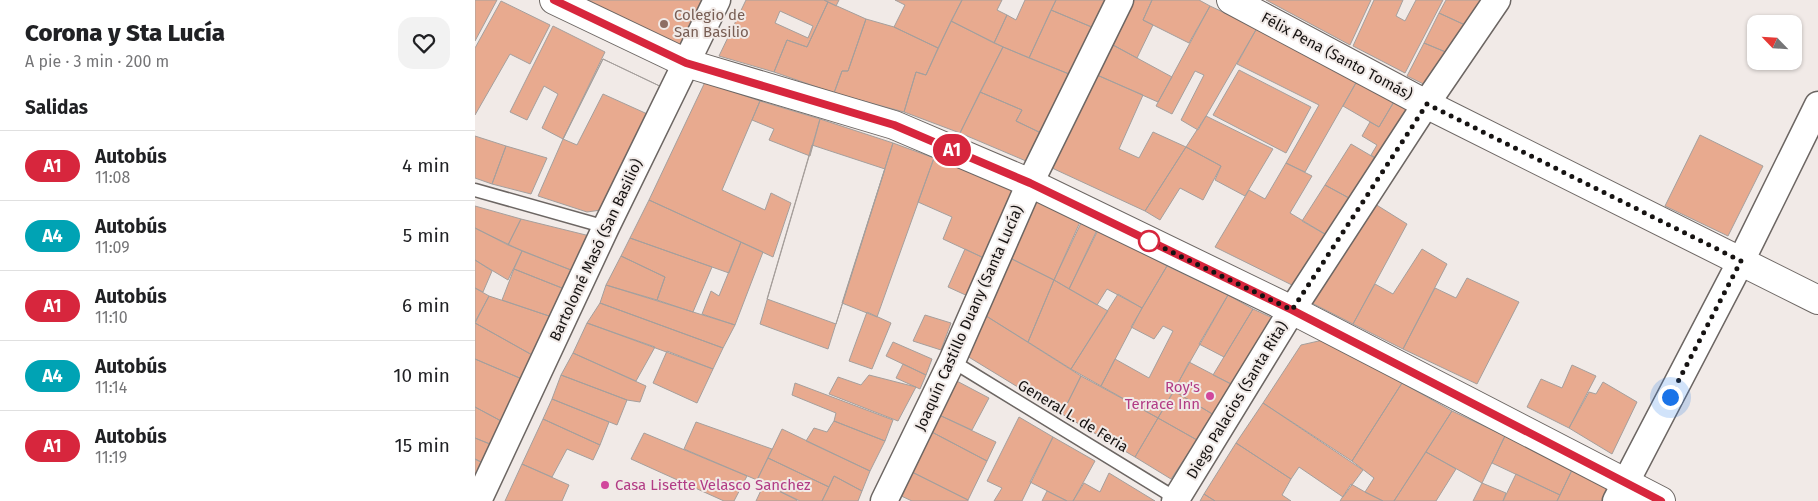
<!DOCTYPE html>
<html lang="es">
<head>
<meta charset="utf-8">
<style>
  :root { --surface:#fff; --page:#f2f2f2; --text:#202124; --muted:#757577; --line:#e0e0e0 }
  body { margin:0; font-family:"Fira Sans",sans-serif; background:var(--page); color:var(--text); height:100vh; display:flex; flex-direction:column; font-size:19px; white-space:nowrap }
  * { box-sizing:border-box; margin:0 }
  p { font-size:16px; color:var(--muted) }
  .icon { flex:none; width:28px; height:28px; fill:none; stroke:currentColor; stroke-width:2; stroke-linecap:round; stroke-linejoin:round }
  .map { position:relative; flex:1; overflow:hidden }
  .drawer { display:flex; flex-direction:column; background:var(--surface); width:475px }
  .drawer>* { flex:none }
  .badge { padding:0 10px; border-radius:16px; font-size:18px; line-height:32px }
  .needle { width:32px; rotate:295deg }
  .buttons { position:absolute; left:1272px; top:15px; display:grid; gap:10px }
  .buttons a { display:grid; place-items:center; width:55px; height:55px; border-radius:10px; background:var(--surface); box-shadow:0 1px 4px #0004; font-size:25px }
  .you { position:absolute; width:25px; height:25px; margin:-12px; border:4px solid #fff; border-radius:50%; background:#1a73e8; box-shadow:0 0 0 8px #1a73e833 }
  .map>.badge { position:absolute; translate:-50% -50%; box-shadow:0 0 0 2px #fff }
  h2 { padding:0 25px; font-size:19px; line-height:45px }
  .round { display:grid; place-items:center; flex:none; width:52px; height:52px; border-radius:15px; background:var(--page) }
  .overview { display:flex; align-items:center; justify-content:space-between; height:85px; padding:0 25px }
  h1 { font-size:24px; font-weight:800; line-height:38px }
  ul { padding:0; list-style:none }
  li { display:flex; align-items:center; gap:15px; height:70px; padding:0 25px; border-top:1px solid var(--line) }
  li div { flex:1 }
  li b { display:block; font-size:19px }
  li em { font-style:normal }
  li .badge { min-width:55px; font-weight:700; text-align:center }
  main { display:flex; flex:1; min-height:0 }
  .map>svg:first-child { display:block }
</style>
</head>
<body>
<main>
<section class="drawer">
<div class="overview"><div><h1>Corona y Sta Lucía</h1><p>A pie · 3 min · 200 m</p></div><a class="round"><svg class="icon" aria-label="heart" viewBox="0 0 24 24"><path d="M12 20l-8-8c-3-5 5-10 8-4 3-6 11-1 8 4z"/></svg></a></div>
<h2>Salidas</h2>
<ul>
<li><span class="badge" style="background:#d7263d;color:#fff">A1</span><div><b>Autobús</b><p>11:08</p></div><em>4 min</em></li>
<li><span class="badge" style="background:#00a3b4;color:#fff">A4</span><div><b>Autobús</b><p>11:09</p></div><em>5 min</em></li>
<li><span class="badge" style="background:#d7263d;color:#fff">A1</span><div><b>Autobús</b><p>11:10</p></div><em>6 min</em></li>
<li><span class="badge" style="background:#00a3b4;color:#fff">A4</span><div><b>Autobús</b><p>11:14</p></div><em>10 min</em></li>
<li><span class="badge" style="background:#d7263d;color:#fff">A1</span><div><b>Autobús</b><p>11:19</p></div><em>15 min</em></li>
</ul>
</section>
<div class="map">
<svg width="1343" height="501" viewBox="0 0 1343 501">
  <rect width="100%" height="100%" fill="#f1eae7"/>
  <!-- building -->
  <path fill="#e8aa8f" stroke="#a59f9c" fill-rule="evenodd" d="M0 0H22L0 41Z
    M111 0H230L207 48Z
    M271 0H349L353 2 332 47 312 40 299 72 244 56ZM305 11 338 26 333 38 300 23Z
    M349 0H364L361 6Z
    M420 0H487L463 48 419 27 430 5Z
    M487 0H527L522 10 532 15 519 43 476 21Z
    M550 0H581L554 58 519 43 532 15 541 20Z
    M581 0H634L619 28 576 10Z
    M658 0H677L668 20 678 25 662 58 638 45Z
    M677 0H724L735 6 714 43 668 20Z
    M791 0H896L875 45Z
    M899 0H928L921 16 930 21 941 0H968L930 73 878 46Z
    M971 0H1019L1003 31 964 13Z
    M26 1 75 25 55 64 35 54 0 115V48Z
    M353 2 391 19 373 71H367L359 93 299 72 312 40 332 47Z
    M735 6 782 28 723 130 706 120 729 75 720 71 697 114 681 106Z
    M576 10 619 28 594 74 554 58Z
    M964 13 1003 31 985 58 949 43Z
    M391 19 419 27 463 48 451 75 441 72 429 112 359 93 367 71H373Z
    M476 21 528 47 485 133 429 112 441 72 451 75Z
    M78 26 130 52 88 139 67 128 83 94 69 86 52 120 35 112Z
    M782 28 882 81 830 172 811 163 844 105 762 64Z
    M949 43 985 58 963 91 932 76Z
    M638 45 697 77 683 102 622 75Z
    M528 47 594 74 566 133 541 121 547 110 505 92Z
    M128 59 193 90 133 209 112 212 63 196 88 139Z
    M128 59 193 90 179 117 128 94 102 145 88 139Z
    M764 70 836 107 811 153 738 115Z
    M622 75 668 95 644 149 664 158 678 132 711 147 670 211 577 168Z
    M882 81 920 100 904 127 868 106Z
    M230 82 285 101 247 190 290 210 296 193 316 203 298 257 174 200Z
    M505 92 547 110 541 121 566 133 551 161 485 133Z
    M920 100 946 112 910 164 896 155 902 145 887 136 895 122 904 127Z
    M285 101 345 119 335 156 294 140 299 129 277 120Z
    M731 116 798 149 770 196 740 180 746 166 711 147Z
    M345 119 418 143 353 349 285 324Z
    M1225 135 1288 166 1253 236 1190 206Z
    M0 136 31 146 17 184 0 178Z
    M418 143 459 158 402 317 367 303Z
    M876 144 910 164 885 204 850 185Z
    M337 145 410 169 361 324 292 299Z
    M31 146 72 158 56 194 17 184Z
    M711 147 746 166 728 200 705 188 685 220 670 211Z
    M459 158 540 191 511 259 468 239 477 217 443 202Z
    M811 163 837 176 815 213 860 240 823 288 740 247 774 190 790 199Z
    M850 185 885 204 860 240 827 221Z
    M554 198 605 222 579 280 531 256Z
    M174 200 266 242 254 273 155 238Z
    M900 204 932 224 878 324 831 300Z
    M0 206 46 219 33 245 0 228Z
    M46 219 119 237 101 272 33 245Z
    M606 223 622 230 594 289 579 280Z
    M0 228 47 251 33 280 0 260Z
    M623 230 692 266 667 308 632 289 622 305 594 289Z
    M155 238 237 267 218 312 182 300 190 277 146 256Z
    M266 242 288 252 260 325 227 314 236 291 244 296Z
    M490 249 511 259 495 297 473 287Z
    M947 249 972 264 928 349 878 324 900 284 918 294Z
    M47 251 101 272 92 290 39 269Z
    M146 256 190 277 182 300 131 285Z
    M531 256 579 280 553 342 508 314Z
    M0 260 17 271 8 292 0 288Z
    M692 266 753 295 683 418 626 386 640 359 674 378 698 331 688 326 679 339 656 327Z
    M39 269 92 290 77 317 27 300Z
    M992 278 1044 302 1002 384 928 349 960 288 981 298Z
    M579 280 633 311 596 369 553 342Z
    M131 285 218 312 260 325 248 348 125 303Z
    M0 288 14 296 0 322Z
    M643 294 667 308 626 386 596 369Z
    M753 295 778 309 749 357 724 344Z
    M14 296 77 317 59 356 0 323Z
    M125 303 248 348 238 369 112 323Z
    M778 309 802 320 758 385 738 375Z
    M392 312 416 323 397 369 374 361Z
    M508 314 606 376 587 414 492 356Z
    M450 315 476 323 466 350 438 341Z
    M0 323 59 356 47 379 0 359Z
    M112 323 180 347 161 381 98 353Z
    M848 340 927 383 877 461 788 403 826 345Z
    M418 342 457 359 451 375 411 356Z
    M192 351 238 369 222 403 178 383Z
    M98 353 171 386 165 402 152 400 86 375Z
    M0 359 47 379 28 422 0 407Z
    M714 362 758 385 739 415 699 391Z
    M428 364 451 375 445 389 421 378Z
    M1097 365 1121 376 1094 428 1052 407 1066 379 1087 388Z
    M86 375 152 400 142 425 77 399Z
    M394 375 441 387 423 421 354 394 363 377 386 385Z
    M606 376 683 418 660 457 587 414Z
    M478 379 514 398 497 430 462 414Z
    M1128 382 1162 402 1137 454 1094 428 1114 392 1121 394Z
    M320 383 418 420 410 441 359 421 361 413 317 395Z
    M927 383 977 411 919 501H908L890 492 899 478 877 461Z
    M699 391 739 415 722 440 683 418Z
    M77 399 134 422 125 445 68 419Z
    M788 403 888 470 868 497 824 467 816 479 761 443Z
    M0 407 28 422 15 444 0 438Z
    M977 411 1030 436 1007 483 951 452Z
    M462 414 521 442 512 461 453 430Z
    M544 417 578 437 547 501H519L527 488 512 481Z
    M683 418 722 440 696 479 660 457Z
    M68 419 125 445 118 460 92 449 77 477 47 464Z
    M359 421 410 441 395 471 331 441 339 428 352 432Z
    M221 422 297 449 282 480 209 449Z
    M307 429 395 471 387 491 359 476 354 487 293 458Z
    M453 430 512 461 493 500 435 471Z
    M169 433 272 476 259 501H249L156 459Z
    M1030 436 1097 470 1085 495 1017 463Z
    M578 437 620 461 598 501H592L555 482Z
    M0 438 15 444 6 462 0 459Z
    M761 443 816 479 807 495 816 501H740L729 494Z
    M951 452 981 469 961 501H919Z
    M293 458 354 487 347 501H325L282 480Z
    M0 459 6 462 0 478Z
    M47 464 94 485 87 501H30Z
    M1097 470 1134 486 1127 501H1082Z
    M435 471 493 500V501H437L422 494Z
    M634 473 680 501H598L609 483 625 492Z
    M1041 474 1085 495 1082 501H1028Z
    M359 476 387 491 383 501H347Z
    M1007 483 1031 493 1028 501H998Z
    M289 484 322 500V501H281Z
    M876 484 890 492 908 501H865Z
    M572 491 592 501H567Z
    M729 494 740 501H725Z"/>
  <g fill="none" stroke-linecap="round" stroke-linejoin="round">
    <!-- service casing -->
    <g stroke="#6c6663" stroke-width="15">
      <path id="service" d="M0 190 131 227
        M477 361 702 499"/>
    </g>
    <!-- minor casing -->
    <g stroke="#6c6663" stroke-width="29">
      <path id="minor" d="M3 501 131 227 242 0
        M409 501 477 361 555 183 645 0
        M700 501 817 310 951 104 1022 0
        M1141 501 1266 261 1343 105"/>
    </g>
    <!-- tertiary casing -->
    <g stroke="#6c6663" stroke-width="30">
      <path id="tertiary" d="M79 0 211 63 419 125 555 183 817 310 1186 501
        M756 0 951 104 1343 300"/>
    </g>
    <!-- service -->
    <use href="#service" stroke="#fff" stroke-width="12"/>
    <!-- minor -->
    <use href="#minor" stroke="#fff" stroke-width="26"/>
    <!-- tertiary -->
    <use href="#tertiary" stroke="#fff" stroke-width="28"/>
  </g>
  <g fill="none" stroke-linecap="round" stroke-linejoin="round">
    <!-- line casing -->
    <g stroke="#fff" stroke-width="11">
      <path id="line" d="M79 0 211 63 419 125 555 183 817 310 1186 501"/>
    </g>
    <!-- line -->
    <use href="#line" stroke="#d7263d" stroke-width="8"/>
    <!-- walk -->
    <path stroke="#161312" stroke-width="5" stroke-dasharray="0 9" d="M674 241 817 310 952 104 1266 261 1195 397"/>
  </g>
  <!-- markers -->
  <circle fill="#8d6e63" stroke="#f1eae7" stroke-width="2" cx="189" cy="24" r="5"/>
  <circle fill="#fff" stroke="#d7263d" stroke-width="2.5" cx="674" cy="241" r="10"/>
  <g fill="#d1479c" stroke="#f1eae7" stroke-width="2">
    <circle cx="735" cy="396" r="5"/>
    <circle cx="130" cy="485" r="5"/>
  </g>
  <g text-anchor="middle" stroke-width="4" stroke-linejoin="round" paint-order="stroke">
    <!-- education labels -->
    <g font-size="15" fill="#785e54" stroke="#f1eae7" text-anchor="start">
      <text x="199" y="20">Colegio de<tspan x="199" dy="17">San Basilio</tspan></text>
    </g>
    <!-- street labels -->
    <g font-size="15" fill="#161312" stroke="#f1eae7">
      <text transform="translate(862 56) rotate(28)" y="5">Félix Pena (Santo Tomás)</text>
      <text transform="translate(121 250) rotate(-65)" y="5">Bartolomé Masó (San Basilio)</text>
      <text transform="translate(494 318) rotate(-66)" y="5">Joaquín Castillo Duany (Santa Lucía)</text>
      <text transform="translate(762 400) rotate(-59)" y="5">Diego Palacios (Santa Rita)</text>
      <text transform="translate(598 416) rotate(31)" y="5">General L. de Feria</text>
    </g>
    <!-- hotel labels -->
    <g font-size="15" fill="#b23c85" stroke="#f1eae7" text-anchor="end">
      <text x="725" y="392">Roy's<tspan x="725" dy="17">Terrace Inn</tspan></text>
      <text x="140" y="490" text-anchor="start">Casa Lisette Velasco Sanchez</text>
    </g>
  </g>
</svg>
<div class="buttons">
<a><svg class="needle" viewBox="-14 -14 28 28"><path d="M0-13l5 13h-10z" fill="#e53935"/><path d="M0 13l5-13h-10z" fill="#757577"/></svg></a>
</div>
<div class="you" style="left:1195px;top:397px"></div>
<b class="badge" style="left:477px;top:150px;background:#d7263d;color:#fff">A1</b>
</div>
</main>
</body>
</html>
